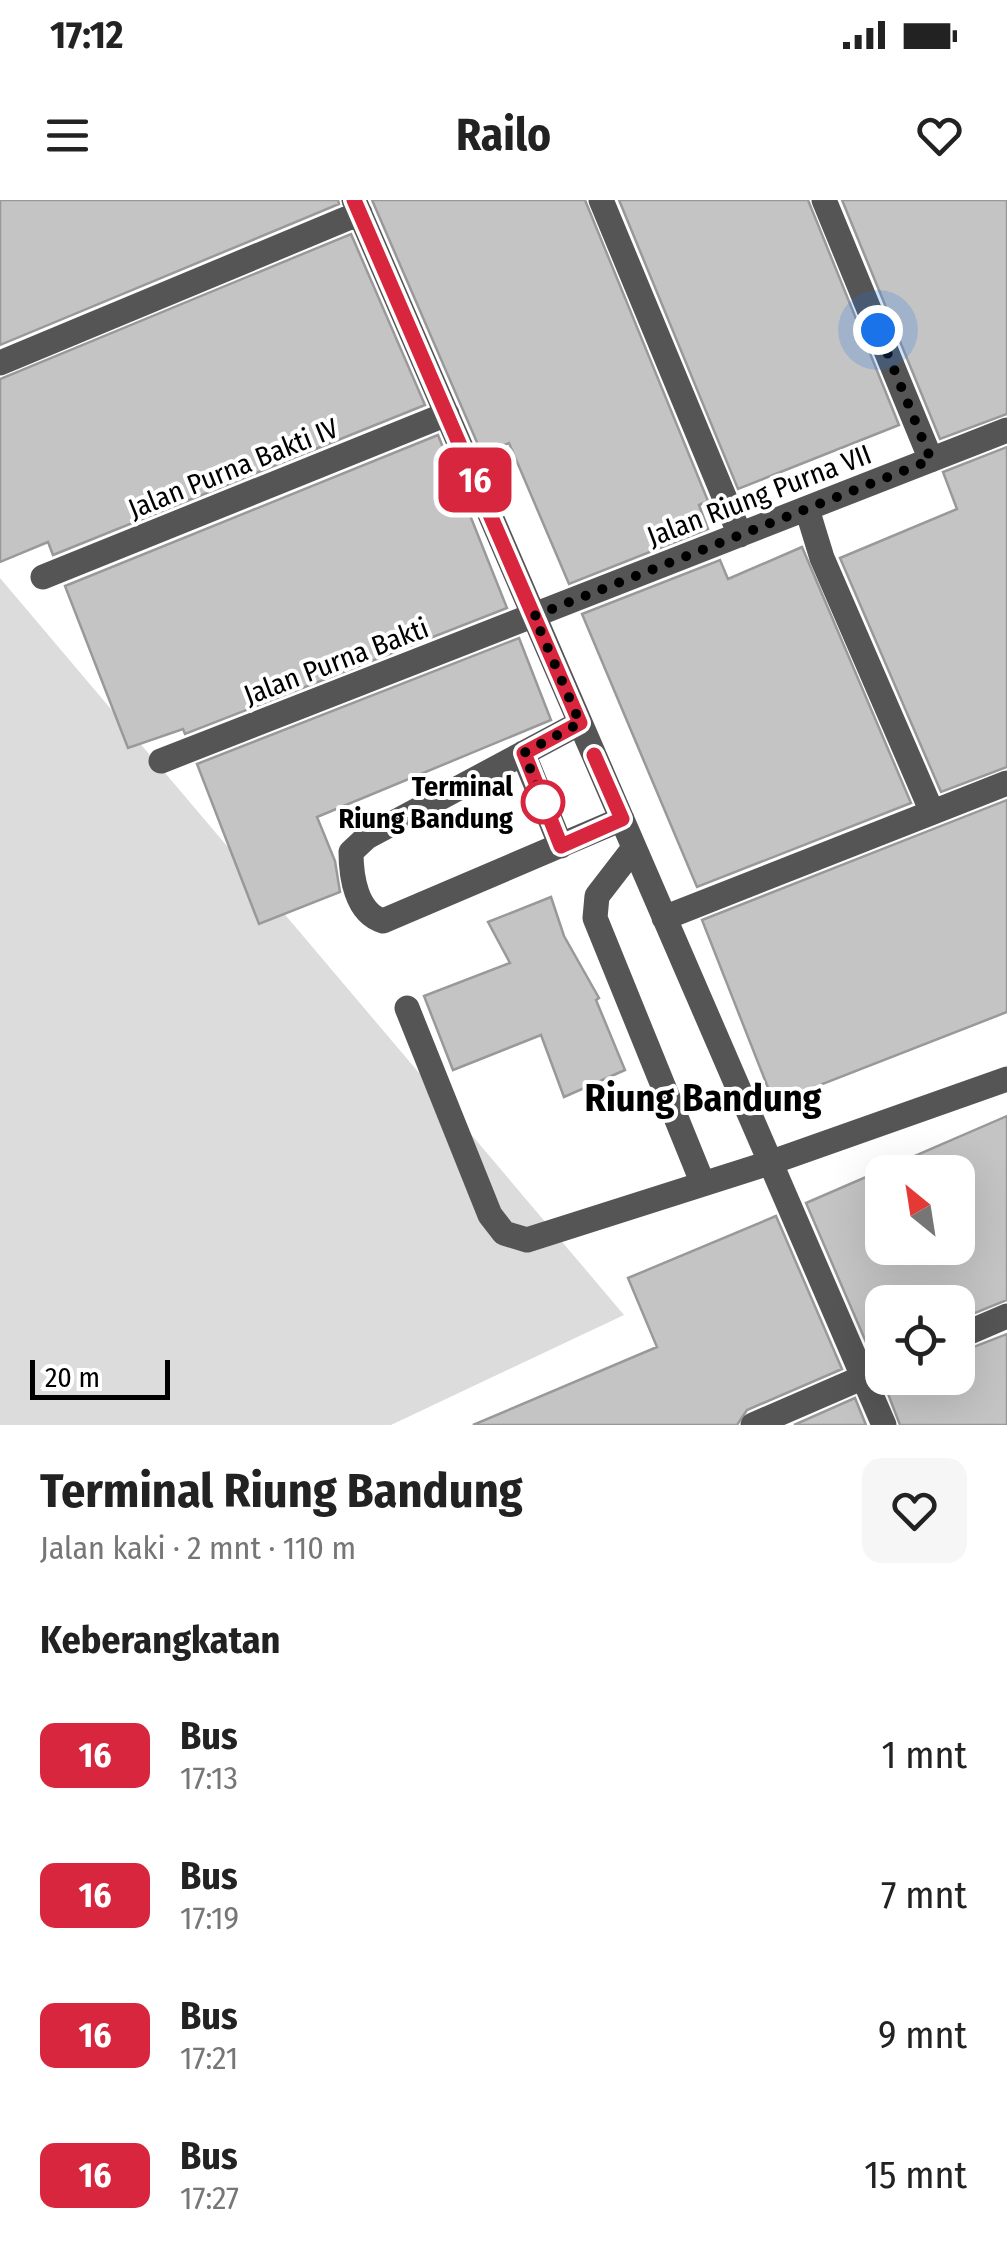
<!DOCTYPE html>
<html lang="id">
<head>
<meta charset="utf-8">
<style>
  :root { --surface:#fff; --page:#f6f6f6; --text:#222; --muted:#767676 }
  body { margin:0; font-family:"Fira Sans Condensed",sans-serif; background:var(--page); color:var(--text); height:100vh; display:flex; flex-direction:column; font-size:38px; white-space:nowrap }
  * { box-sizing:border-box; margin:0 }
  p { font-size:32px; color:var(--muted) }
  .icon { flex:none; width:55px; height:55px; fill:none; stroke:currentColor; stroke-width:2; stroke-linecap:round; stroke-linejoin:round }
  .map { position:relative; height:1225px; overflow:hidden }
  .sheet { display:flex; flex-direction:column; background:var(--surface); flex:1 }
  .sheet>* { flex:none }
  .badge { padding:0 20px; border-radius:15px; font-size:35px; line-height:65px }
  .needle { width:65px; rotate:330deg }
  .tools { position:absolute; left:865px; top:955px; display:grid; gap:20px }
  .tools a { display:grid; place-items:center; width:110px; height:110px; border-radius:20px; background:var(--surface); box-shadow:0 10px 40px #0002; font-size:50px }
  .scale { position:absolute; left:30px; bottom:25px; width:140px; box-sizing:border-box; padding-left:10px; border:5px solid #000; border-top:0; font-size:28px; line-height:35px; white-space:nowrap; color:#000; -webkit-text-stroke:8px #fff; paint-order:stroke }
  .you { position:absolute; width:50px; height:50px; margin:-25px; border:8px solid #fff; border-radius:50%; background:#1a73e8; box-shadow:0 0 0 15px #1a73e833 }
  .map>.badge { position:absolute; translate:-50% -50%; box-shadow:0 0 0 5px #fff }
  h2 { padding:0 40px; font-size:38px; line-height:90px }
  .round { display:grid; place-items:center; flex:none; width:105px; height:105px; border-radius:20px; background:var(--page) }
  .head { display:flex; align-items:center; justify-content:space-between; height:170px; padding:0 40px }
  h1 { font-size:48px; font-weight:700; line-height:75px }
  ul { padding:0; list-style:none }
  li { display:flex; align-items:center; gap:30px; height:140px; padding:0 40px }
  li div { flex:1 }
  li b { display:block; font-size:38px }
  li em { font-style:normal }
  li .badge { min-width:110px; font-weight:700; text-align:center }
  .status { display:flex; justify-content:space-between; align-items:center; height:70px; padding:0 50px; background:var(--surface); direction:ltr }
  .status svg { height:28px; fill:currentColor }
  header { display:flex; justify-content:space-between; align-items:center; height:130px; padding:0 40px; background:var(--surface); font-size:45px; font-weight:700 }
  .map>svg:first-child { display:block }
</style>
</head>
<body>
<div class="status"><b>17:12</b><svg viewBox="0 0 49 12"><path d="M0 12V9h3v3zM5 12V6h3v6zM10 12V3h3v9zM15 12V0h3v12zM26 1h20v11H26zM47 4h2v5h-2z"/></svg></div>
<header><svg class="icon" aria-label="menu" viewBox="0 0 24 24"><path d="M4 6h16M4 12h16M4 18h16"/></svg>Railo<svg class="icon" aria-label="heart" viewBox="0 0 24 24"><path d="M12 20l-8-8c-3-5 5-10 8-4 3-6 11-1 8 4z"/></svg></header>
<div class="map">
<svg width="1007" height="1225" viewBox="0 0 1007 1225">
  <rect width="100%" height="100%" fill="#fff"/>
  <!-- green -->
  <path fill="#dcdcdc" d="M0 378 624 1115 391 1225H0Z"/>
  <!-- building -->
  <path fill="#c4c4c4" stroke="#999" stroke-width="2.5" fill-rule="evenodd" d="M0 0H338L339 4 0 145Z
    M372 0H585L708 301 699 305 708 329 569 384 509 243 482 254Z
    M619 0H808L899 225 738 289Z
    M842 0H1007V214L940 239Z
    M351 34 425 205 53 355 48 342 0 362V179Z
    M438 235 507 408 185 534 183 529 128 548 65 386Z
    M1007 247V567L941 592 840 358 957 309 943 272Z
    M802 347 911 603 697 687 582 414 720 360 728 379Z
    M519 438 551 520 317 617 335 661 340 692 259 724 197 564Z
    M1007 600V812L774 903 702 720Z
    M551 697 564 736 599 798 596 800 625 870 564 897 541 835 453 870 424 796 510 763 488 722Z
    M1007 916V1100L958 1120V1102H882V1153L872 1156 806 1003ZM882 972H958V1048H882Z
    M776 1016 842 1169 747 1210 737 1225H473L657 1147 628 1078Z
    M1007 1134V1225H900L885 1186 896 1178H958V1153Z
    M855 1198 866 1225H794Z"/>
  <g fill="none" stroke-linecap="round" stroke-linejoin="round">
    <!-- minor -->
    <path stroke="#555" stroke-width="25" d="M354 0 884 1225
      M601 0 740 335
      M824 0 931 260
      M0 163 360 13
      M807 309 822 358 932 612
      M43 377 447 214
      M580 523 367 637 351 652C351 676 356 713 383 721L622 619
      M523 553 561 646
      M161 561 1007 230
      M634 648 597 696 595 718 703 984
      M664 718 1007 583
      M407 808 490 1015 504 1033 527 1040 772 962 1007 879
      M958 1137 1007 1116
      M753 1225 882 1169"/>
  </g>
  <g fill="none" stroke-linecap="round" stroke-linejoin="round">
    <!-- line casing -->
    <g stroke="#fff" stroke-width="22">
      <path id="line" d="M354 0 580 523 524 553 561 646 622 619 594 555"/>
    </g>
    <!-- line -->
    <use href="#line" stroke="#d7263d" stroke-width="15"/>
    <!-- walk -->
    <path stroke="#000" stroke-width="10" stroke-dasharray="0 18" d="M543 602 524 553 580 523 534 416 931 260 878 130"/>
  </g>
  <!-- markers -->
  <circle fill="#fff" stroke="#d7263d" stroke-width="5" cx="543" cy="602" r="20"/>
  <g text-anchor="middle" stroke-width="8" stroke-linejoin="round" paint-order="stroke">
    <!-- street labels -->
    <g font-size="28" fill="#000" stroke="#fff">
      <text transform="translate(233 268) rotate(-22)" y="10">Jalan Purna Bakti IV</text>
      <text transform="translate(759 295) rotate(-21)" y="10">Jalan Riung Purna VII</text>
      <text transform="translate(336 461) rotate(-21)" y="10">Jalan Purna Bakti</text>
    </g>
    <!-- stop labels -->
    <g font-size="28" font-weight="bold" fill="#000" stroke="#fff" text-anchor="end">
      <text x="513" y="596">Terminal<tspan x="513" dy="32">Riung Bandung</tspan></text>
    </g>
    <!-- district labels -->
    <g font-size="38" font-weight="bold" fill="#000" stroke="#fff">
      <text x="703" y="911">Riung Bandung</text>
    </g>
  </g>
</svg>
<div class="tools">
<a><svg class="needle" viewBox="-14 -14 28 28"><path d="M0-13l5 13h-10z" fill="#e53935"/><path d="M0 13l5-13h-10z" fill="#767676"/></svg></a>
<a><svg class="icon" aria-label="locate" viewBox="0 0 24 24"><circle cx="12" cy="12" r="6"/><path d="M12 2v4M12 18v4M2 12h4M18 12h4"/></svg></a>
</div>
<div class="scale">20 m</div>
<div class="you" style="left:878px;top:130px"></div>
<b class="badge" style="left:475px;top:280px;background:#d7263d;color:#fff">16</b>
</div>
<section class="sheet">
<div class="head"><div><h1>Terminal Riung Bandung</h1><p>Jalan kaki · 2 mnt · 110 m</p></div><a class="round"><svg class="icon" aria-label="heart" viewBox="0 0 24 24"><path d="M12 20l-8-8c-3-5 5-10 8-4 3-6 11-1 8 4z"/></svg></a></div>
<h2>Keberangkatan</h2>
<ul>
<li><span class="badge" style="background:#d7263d;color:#fff">16</span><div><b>Bus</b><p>17:13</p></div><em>1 mnt</em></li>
<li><span class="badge" style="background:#d7263d;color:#fff">16</span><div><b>Bus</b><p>17:19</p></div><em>7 mnt</em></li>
<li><span class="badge" style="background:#d7263d;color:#fff">16</span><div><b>Bus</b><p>17:21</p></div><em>9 mnt</em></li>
<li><span class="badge" style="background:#d7263d;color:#fff">16</span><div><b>Bus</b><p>17:27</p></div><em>15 mnt</em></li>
</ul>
</section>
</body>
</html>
